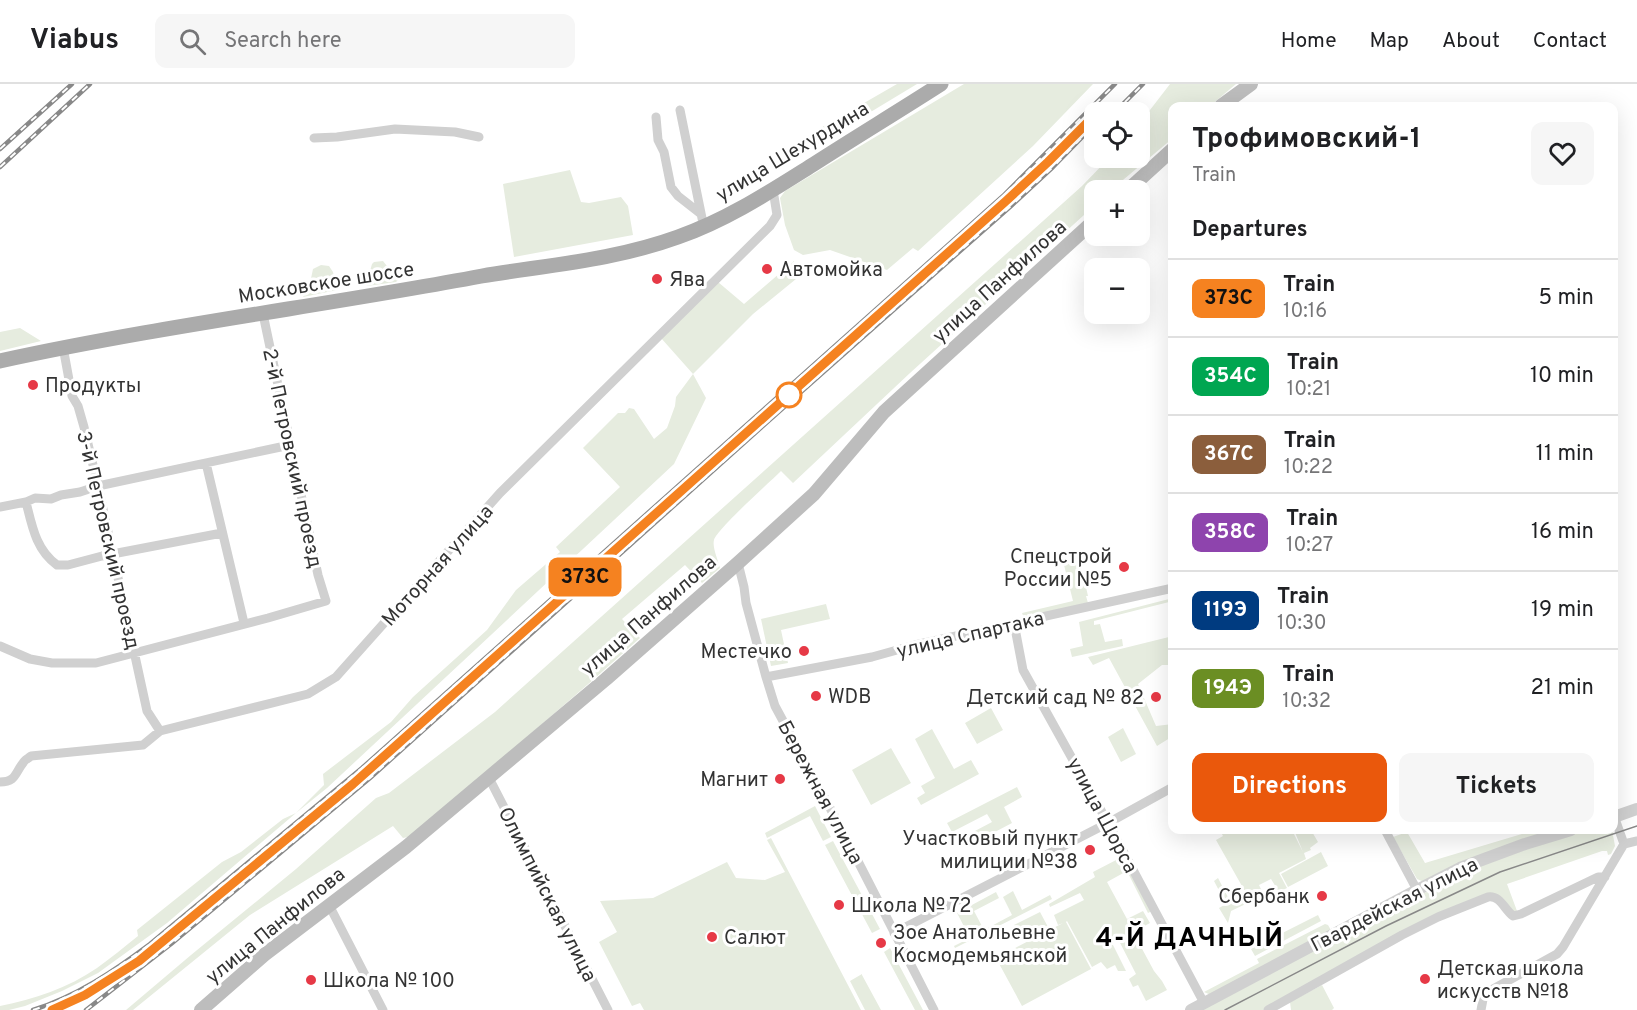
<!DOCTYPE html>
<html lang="en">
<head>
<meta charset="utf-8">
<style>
  :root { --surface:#fff; --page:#f6f6f6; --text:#202124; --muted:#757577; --line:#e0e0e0; --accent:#ea580c }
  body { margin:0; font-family:Overpass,sans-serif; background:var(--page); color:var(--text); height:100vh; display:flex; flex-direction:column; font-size:22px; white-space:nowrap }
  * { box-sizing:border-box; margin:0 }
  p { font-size:20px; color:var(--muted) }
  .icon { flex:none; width:33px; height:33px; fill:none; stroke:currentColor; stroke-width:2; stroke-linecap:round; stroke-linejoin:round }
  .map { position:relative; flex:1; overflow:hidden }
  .sheet { position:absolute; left:1168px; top:18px; width:450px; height:732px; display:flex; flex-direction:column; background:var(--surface); border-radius:12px; box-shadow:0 6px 24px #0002 }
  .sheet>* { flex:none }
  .badge { padding:0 12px; border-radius:9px; font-size:21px; line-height:39px }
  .buttons { position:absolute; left:1084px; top:18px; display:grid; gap:12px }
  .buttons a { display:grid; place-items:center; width:66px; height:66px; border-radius:12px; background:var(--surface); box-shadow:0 6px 24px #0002; font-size:30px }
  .map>.badge { position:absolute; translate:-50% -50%; box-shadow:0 0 0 3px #fff }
  h2 { padding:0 24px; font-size:22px; line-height:54px }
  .round { display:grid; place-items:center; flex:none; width:63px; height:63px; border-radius:12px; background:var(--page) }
  .headline { display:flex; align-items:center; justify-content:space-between; height:102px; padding:0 24px }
  h1 { font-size:28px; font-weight:700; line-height:45px }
  .primary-button { display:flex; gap:12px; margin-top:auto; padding:12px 24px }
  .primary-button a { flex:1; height:69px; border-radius:12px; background:var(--accent); color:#fff; font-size:24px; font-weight:700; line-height:69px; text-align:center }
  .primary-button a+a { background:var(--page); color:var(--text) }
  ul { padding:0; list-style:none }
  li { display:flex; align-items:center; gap:18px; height:78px; padding:0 24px; border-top:2px solid var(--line) }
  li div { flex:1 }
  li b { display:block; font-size:22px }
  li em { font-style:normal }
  li .badge { min-width:66px; font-weight:700; text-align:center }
  header { display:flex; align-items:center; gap:36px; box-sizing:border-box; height:84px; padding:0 30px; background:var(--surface); border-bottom:2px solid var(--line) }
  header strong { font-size:28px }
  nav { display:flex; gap:33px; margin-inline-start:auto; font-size:21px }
  .search { width:420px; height:54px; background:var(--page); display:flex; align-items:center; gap:15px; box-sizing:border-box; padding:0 21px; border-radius:12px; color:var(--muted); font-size:22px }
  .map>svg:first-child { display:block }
</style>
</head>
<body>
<header>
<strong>Viabus</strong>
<div class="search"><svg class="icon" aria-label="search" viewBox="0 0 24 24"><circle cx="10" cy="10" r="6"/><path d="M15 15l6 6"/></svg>Search here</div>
<nav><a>Home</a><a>Map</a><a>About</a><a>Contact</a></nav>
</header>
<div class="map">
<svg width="1637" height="926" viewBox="0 0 1637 926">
  <rect width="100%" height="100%" fill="#fff"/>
  <!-- green -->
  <path fill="#e6ecdf" d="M897 0H917L811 64 812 49Z
    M964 0H1093L1033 62 918 167 913 164 887 186 830 166 803 171 794 166 785 141 780 114 785 107Z
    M1170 0H1236L1210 22H1173V54L1111 106H1095V121L910 289 793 399 781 387C769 399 718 444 714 456 712 463 718 476 720 484L702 499 685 481 622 535 640 554 594 595 413 752 403 754 393 742 250 831 133 926H126L191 871 296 785 376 714 389 709 495 628 1082 102 1109 74H1140V39Z
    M570 86 581 118 589 119 621 113 628 122 633 151 514 173 503 100Z
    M383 177 398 196 396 198 367 202 366 201 372 180 374 178Z
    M794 177 796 195 753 230 693 290 706 314 674 380 327 704 296 729 167 839 98 889 62 907 25 922 9 926H0V922C34 915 68 904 97 884 111 874 124 863 138 852L137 846 222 778 241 768 283 735 296 729 324 701 323 690 391 638 413 613 487 546 516 506 560 468 556 463 620 403 583 364 618 329H625L629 324 634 325 654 355 667 344 675 322 676 313 693 290 661 254 718 198 744 220Z
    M321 181 329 182 333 188 337 206 303 213 309 204 313 185Z
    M20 244 41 257 0 267V248Z
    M1080 477 1088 512H1086L1088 519 1024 534 1022 529 1073 517 1064 481Z
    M1173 514V517L1094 537V541L1100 540 1105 558 1122 555 1123 562 1072 573 1070 565 1083 562 1079 538Z
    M826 520 830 535 781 546 788 579 771 582 761 535Z
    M1173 552V581H1162L1138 600 1156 642 1173 640V652L1157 662 1109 574 1093 581 1088 573Z
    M991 624 1003 646 977 660 965 639Z
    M1123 644 1136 670 1121 678 1108 653Z
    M932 645 954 685 971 676 979 690 921 721 917 714 925 709 921 702 935 694 915 655Z
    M891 664 911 699 871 721 852 686Z
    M1017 703 1022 713 1004 723 1012 739 974 759 971 753 957 760 956 757 992 738 987 730 952 748 947 739Z
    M815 722 831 753 823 757 810 732 767 754 765 749Z
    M1220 746H1292L1303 768 1294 746H1311L1318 758 1310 764 1311 766 1304 769 1306 775 1279 789 1287 804 1279 808 1271 795 1259 801 1262 807 1256 811 1254 816 1231 827 1228 839 1219 824 1226 820 1214 797 1218 794 1231 819 1247 811 1216 756 1223 752Z
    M1535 746H1559L1424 798 1417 795 1393 753 1407 748 1425 779Z
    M1583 746H1612L1615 762 1611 770 1608 771 1607 767H1602L1507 800 1517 827H1511L1499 812 1397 851 1263 926H1199L1463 789 1533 761Z
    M1111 749 1152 827 1148 829 1127 787 1107 798 1127 835 1143 827 1150 839 1133 848 1154 887 1162 897 1167 906 1146 917 1138 901 1133 903 1129 895 1136 890 1116 851 1110 855 1126 887H1118L1115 881 1107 885 1101 878 1092 883 1067 837 1066 838 1091 885 1022 922 996 874 1063 839 1058 841 1054 831 1084 816 1080 809 1050 823 1049 820 1095 793 1093 788 1120 774 1108 750Z
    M771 754 861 926H644L640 919 632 922 599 858 617 848 600 817 653 814 727 778 736 794 765 796 785 788 767 756Z
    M833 757 880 845 872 849 825 761Z
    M1321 768 1328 782 1288 803 1281 790Z
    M1013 807 1022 826 1050 811 1052 815 955 864 954 862 970 854 957 829 996 808 999 814 974 827 984 846 1012 831 1003 813Z
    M1040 828 1048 843 1021 856 1014 841Z
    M1318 831 1321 837 1255 872 1251 865Z
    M1325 840 1328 841 1332 848 1211 911 1204 908 1259 879 1257 875Z
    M890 864 923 926H915L884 868Z
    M862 890V891L881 926H865L850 897Z
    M1322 901 1334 924 1332 926H1291L1290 918Z"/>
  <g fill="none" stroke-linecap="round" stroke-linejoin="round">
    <!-- minor -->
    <path stroke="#d0d0d0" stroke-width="9" d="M680 26 704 144
      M656 33 658 56 664 68 671 103 678 112 701 130
      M314 54 337 53 395 45 455 48 479 53
      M63 263 72 312 78 322 84 343 98 402 147 627 160 647
      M206 379 244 539
      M26 418C32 442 36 466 57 481H68L102 472 222 449
      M0 423 26 418 35 414 51 415 61 411 80 408 98 402 290 361
      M738 479 744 503 746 519 766 593 775 622 844 750 934 926
      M1014 539 1023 586 1108 739 1204 919
      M0 562 30 575 52 579H96L268 534 326 517 318 491 263 230
      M766 593 872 573 915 561 1173 504
      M489 694 608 926
      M0 698C16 698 15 689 23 679 24 676 29 674 31 672L143 661 160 647 308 610 336 593 500 409 770 142 777 131 773 106
      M1614 732 1624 760
      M1385 746 1417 806
      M329 821 383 926
      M894 849 1108 739 1173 703
      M1268 926 1402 851 1438 833 1488 813C1500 811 1504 825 1513 832L1521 830 1598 793H1605
      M1481 926 1484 910 1557 870 1563 863 1624 760 1637 757"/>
    <!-- tertiary -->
    <path stroke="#d0d0d0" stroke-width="12" d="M1614 733 1637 725
      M1191 926 1417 806 1460 784 1525 760 1571 746"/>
    <!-- secondary -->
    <path stroke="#bdbdbd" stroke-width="14" d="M1221 22 1251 0
      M1128 106 1173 65
      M201 926 264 871 406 763 606 595 738 479 814 410 884 328 1095 136"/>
    <!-- primary -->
    <path stroke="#ababab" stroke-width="15" d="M0 277C160 242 322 222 482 192 548 181 615 176 678 153 727 136 771 107 814 80 856 53 899 27 941 0"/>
    <!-- tram -->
    <path stroke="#888" stroke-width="1.5" d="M1225 926 1386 842 1500 788 1637 742"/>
    <!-- rail casing -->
    <g stroke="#888" stroke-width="4.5">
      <path id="rail" d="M1115 28 1143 0
        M0 65 72 0
        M0 83 90 0
        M33 926C77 912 114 887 150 860L362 684 1003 112 1115 0
        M86 926 171 860 370 694 793 315 1011 122 1053 83 1095 40"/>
    </g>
    <!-- rail -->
    <use href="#rail" stroke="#fff" stroke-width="2" stroke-dasharray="7" stroke-linecap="butt"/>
  </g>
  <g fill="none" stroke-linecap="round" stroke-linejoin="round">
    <!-- line casing -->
    <g stroke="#fff" stroke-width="14">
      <path id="line" d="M52 926 85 911 139 877 353 700 1006 117 1048 78 1095 31"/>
    </g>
    <!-- line -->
    <use href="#line" stroke="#f58220" stroke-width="9"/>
  </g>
  <!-- markers -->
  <g fill="#e63946" stroke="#fff" stroke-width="2">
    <circle cx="767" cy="185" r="6"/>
    <circle cx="657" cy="195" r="6"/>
    <circle cx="33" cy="301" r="6"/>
    <circle cx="1124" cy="483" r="6"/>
    <circle cx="804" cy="567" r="6"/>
    <circle cx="816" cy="612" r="6"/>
    <circle cx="1156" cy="613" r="6"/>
    <circle cx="780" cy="695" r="6"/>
    <circle cx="1090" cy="766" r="6"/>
    <circle cx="1322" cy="812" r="6"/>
    <circle cx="839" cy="821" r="6"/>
    <circle cx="712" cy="853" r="6"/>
    <circle cx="881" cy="859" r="6"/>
    <circle cx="1425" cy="895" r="6"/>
    <circle cx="311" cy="896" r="6"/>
  </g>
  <circle fill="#fff" stroke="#f58220" stroke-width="3" cx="789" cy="311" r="12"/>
  <g text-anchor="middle" stroke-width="6" stroke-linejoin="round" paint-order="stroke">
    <!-- street labels -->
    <g font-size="20" fill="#333" stroke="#fff">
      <text transform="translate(792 67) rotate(-31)" y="7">улица Шехурдина</text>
      <text transform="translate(999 197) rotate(-42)" y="7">улица Панфилова</text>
      <text transform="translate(326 198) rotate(-9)" y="7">Московское шоссе</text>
      <text transform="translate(293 374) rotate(78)" y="7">2-й Петровский проезд</text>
      <text transform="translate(109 456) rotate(77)" y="7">3-й Петровский проезд</text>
      <text transform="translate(437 481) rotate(-48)" y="7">Моторная улица</text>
      <text transform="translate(648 531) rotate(-41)" y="7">улица Панфилова</text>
      <text transform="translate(970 550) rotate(-13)" y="7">улица Спартака</text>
      <text transform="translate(821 708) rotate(62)" y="7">Бережная улица</text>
      <text transform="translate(1103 731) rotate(62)" y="7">улица Щорса</text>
      <text transform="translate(548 810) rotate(63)" y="7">Олимпийская улица</text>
      <text transform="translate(1394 820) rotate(-27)" y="7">Гвардейская улица</text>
      <text transform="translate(275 841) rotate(-39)" y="7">улица Панфилова</text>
    </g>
    <!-- poi labels -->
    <g font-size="20" fill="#333" stroke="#fff" text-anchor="start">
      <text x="779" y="192">Автомойка</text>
      <text x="669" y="202">Ява</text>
      <text x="45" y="308">Продукты</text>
      <text x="1112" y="479" text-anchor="end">Спецстрой<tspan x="1112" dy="23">России №5</tspan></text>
      <text x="792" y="574" text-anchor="end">Местечко</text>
      <text x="828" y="619">WDB</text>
      <text x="1144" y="620" text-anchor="end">Детский сад № 82</text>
      <text x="768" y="702" text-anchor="end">Магнит</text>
      <text x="1078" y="761" text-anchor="end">Участковый пункт<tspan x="1078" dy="23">милиции №38</tspan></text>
      <text x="1310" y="819" text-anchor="end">Сбербанк</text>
      <text x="851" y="828">Школа № 72</text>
      <text x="893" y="855">Зое Анатольевне<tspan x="893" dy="23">Космодемьянской</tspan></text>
      <text x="724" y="860">Салют</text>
      <text x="1437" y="891">Детская школа<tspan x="1437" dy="23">искусств №18</tspan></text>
      <text x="323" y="903">Школа № 100</text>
    </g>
    <!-- district labels -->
    <g font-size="26" font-weight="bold" letter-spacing="1.5" fill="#000" stroke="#fff">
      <text x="1190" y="862">4-Й ДАЧНЫЙ</text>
    </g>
  </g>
</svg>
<div class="buttons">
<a><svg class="icon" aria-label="locate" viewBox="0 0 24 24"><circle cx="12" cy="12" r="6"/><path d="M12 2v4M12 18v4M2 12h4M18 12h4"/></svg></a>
<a>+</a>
<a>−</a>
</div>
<b class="badge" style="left:585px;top:493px;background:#f58220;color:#111">373C</b>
<section class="sheet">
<div class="headline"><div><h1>Трофимовский-1</h1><p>Train</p></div><a class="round"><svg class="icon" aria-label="heart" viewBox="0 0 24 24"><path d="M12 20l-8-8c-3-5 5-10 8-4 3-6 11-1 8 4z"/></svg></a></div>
<h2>Departures</h2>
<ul>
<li><span class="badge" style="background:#f58220;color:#111">373C</span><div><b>Train</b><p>10:16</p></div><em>5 min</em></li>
<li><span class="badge" style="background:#00a651;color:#fff">354С</span><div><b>Train</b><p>10:21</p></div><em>10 min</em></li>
<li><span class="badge" style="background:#8b5e3c;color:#fff">367С</span><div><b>Train</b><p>10:22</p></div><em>11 min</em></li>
<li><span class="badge" style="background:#8e44ad;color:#fff">358С</span><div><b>Train</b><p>10:27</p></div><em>16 min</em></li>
<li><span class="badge" style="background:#003b80;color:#fff">119Э</span><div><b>Train</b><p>10:30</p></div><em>19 min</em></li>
<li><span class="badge" style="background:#6b8e23;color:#fff">194Э</span><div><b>Train</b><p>10:32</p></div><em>21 min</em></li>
</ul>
<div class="primary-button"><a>Directions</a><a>Tickets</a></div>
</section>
</div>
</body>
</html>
